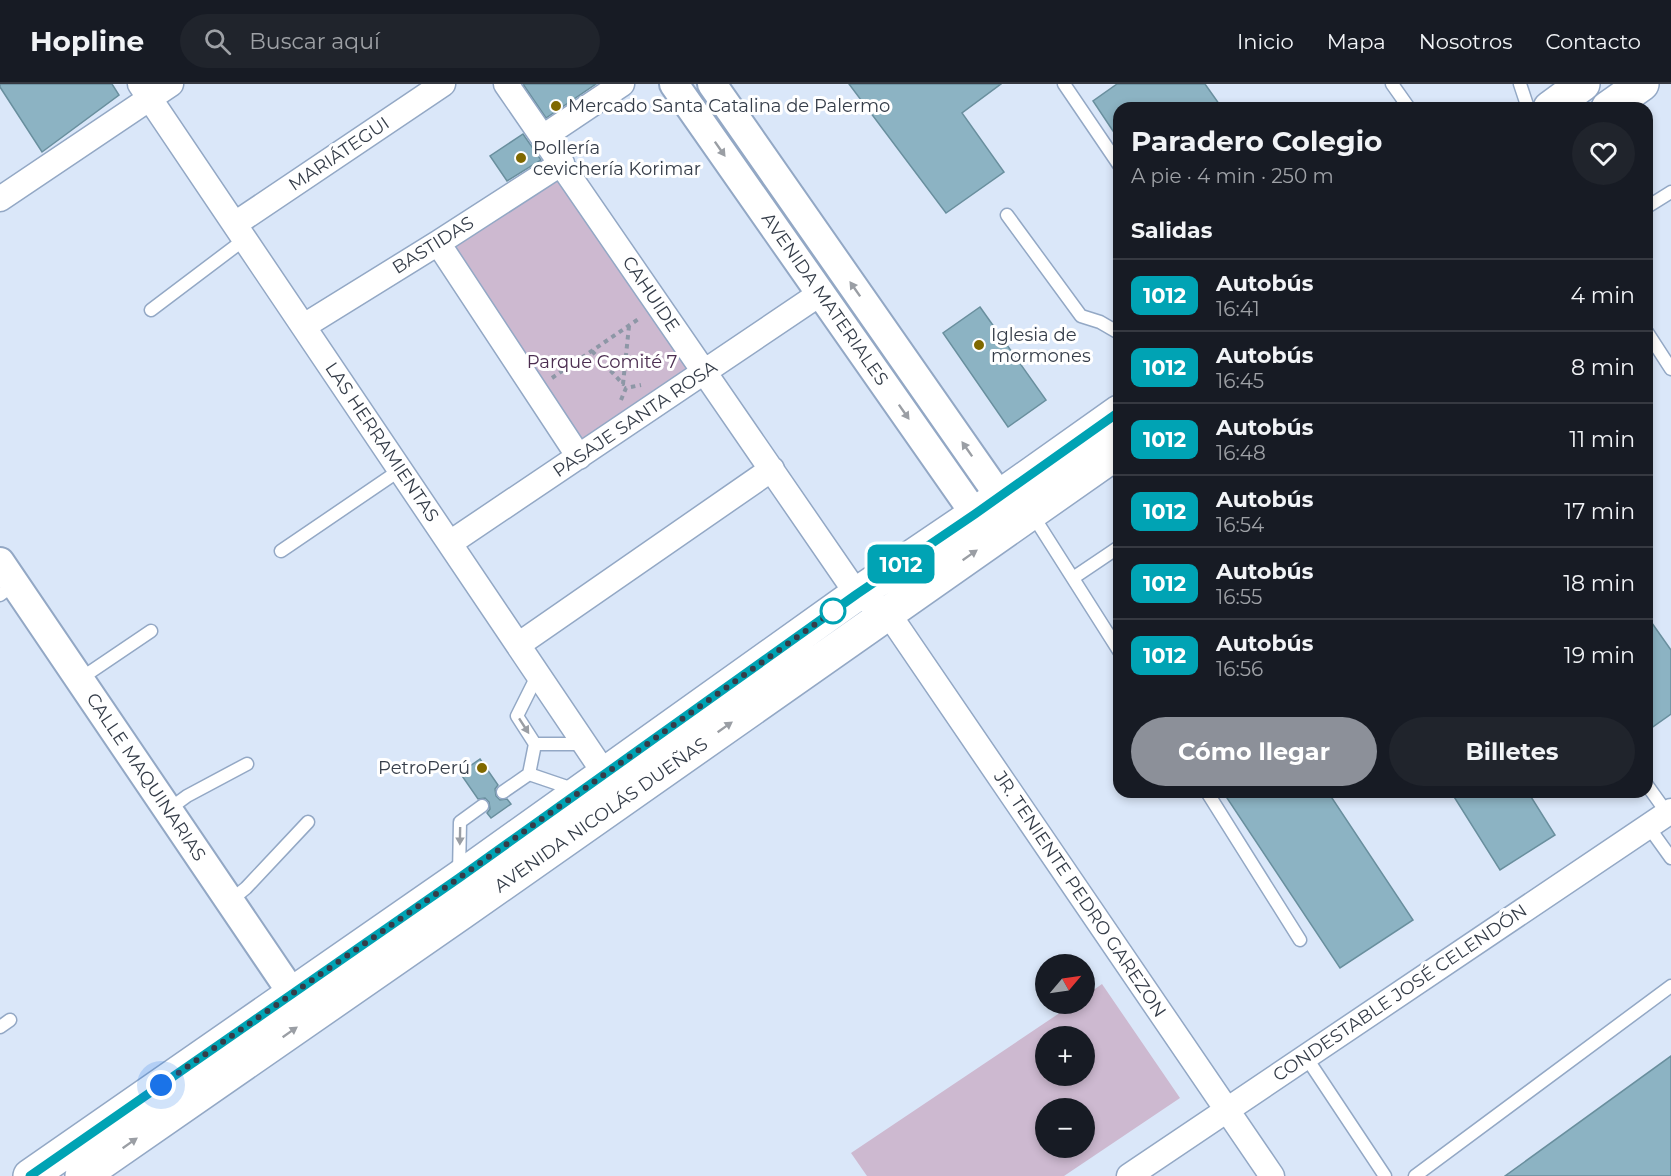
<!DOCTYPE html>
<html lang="es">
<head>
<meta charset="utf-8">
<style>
  :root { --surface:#171b24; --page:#20242c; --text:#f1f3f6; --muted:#9ea1a6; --line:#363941; --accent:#8c9099 }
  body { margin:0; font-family:Montserrat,sans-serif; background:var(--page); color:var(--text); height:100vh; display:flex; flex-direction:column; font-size:22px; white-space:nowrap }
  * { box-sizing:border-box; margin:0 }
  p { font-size:20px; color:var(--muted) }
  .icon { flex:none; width:33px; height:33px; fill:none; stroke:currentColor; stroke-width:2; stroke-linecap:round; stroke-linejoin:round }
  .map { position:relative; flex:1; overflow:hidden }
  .details { position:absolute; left:1113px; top:18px; width:540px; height:696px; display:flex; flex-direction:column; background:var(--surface); border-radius:18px; box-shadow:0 3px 9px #0003 }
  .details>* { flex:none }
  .badge { padding:0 12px; border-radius:9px; font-size:21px; line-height:39px }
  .needle { width:39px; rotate:61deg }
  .controls { position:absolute; left:1035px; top:870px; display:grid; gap:12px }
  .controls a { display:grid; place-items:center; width:60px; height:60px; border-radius:50%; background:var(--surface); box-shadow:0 3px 9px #0003; font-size:30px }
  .you { position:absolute; width:30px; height:30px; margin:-15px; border:4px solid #fff; border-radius:50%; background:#1a73e8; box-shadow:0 0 0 9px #1a73e833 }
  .map>.badge { position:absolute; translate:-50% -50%; box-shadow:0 0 0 3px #fff }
  h2 { padding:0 18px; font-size:22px; line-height:54px }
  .round { display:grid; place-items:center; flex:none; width:63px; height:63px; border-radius:32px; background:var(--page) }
  .overview { display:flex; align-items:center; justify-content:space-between; height:102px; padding:0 18px }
  h1 { font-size:28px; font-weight:700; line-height:45px }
  .cta { display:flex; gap:12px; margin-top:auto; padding:12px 18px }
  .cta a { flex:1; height:69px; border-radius:36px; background:var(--accent); color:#fff; font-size:24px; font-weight:700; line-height:69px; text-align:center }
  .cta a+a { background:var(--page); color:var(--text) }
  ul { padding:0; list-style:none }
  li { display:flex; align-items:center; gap:18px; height:72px; padding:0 18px; border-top:2px solid var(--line) }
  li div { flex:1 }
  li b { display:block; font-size:22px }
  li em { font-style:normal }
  li .badge { min-width:66px; font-weight:700; text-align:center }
  header { display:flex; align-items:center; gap:36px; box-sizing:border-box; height:84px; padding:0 30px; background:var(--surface); border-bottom:2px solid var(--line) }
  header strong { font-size:28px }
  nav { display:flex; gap:33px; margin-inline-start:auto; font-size:21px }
  .search { width:420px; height:54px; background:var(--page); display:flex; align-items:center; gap:15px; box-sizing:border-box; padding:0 21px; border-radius:33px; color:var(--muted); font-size:22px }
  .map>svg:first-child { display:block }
</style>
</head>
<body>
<header>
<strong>Hopline</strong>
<div class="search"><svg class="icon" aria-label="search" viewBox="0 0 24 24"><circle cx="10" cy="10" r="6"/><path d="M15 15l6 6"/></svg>Buscar aquí</div>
<nav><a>Inicio</a><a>Mapa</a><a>Nosotros</a><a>Contacto</a></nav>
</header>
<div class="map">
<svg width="1671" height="1092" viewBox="0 0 1671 1092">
  <rect width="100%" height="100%" fill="#dae7f9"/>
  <!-- green -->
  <path fill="#cdb9d0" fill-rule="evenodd" d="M555 93 696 297 585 373 450 164Z
    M1102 900 1180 1014 1064 1092H867L851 1069 1073 920H1084L1085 912ZM1084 952V992H1046V952ZM1084 1024V1064H1046V1024Z"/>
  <!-- building -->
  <path fill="#8cb3c3" stroke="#698f9e" stroke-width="1.5" d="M0 0H112L119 11 42 68 0 3Z
    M523 0H596L546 34Z
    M849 0H1001L962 29 1004 88 946 129Z
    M1117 0H1205L1222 24H1119V56L1093 17Z
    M523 50 541 76 507 97 490 72Z
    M980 223 1046 316 1008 343 943 249Z
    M1647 532 1671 566V630L1647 647Z
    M480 675 498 701 495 705 496 712 500 716 507 715 511 720 491 734 487 729 490 725 489 718 485 714 478 715 460 689Z
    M1223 708H1328L1413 836 1340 884Z
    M1451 708H1528L1555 751 1500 786Z
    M1671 972V1092H1505Z"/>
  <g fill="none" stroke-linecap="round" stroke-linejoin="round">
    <!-- service casing -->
    <g stroke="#93a8c5" stroke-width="15">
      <path id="service" d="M1064 0 1119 81
        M1392 0 1409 24
        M1520 0 1528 24
        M1647 123 1671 108
        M1007 131 1081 232 1100 238 1119 249
        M151 226 245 155
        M1647 248 1671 285
        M1032 430 1119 567
        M281 467 400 386
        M1073 494 1119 463
        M0 511 15 500
        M538 590 517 632 535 660H585
        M80 595 151 547
        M529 690 535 660
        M1647 701 1667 729
        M503 708 529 690 576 706
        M1207 708 1300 856
        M168 726 187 712 247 680
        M1648 742 1671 774
        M459 790 460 738 482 722
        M230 817 246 804 308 738
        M0 943 10 936
        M1306 973 1385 1092
        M1415 1092 1671 902"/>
    </g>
    <!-- minor casing -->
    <g stroke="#93a8c5" stroke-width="27">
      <path id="minor" d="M140 0 613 702
        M506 0 857 510 888 529 1272 1092
        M543 53 622 0
        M0 115 171 0
        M235 140 443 0
        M438 159 579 373
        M304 242 438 159 562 79
        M450 459 821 209
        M518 561 772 385
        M1129 1092 1671 727"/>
    </g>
    <!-- tertiary casing -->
    <g stroke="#93a8c5" stroke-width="32">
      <path id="tertiary" d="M674 0 975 430
        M712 0 1000 413
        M0 478 292 909"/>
    </g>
    <!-- secondary casing -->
    <g stroke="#93a8c5" stroke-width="36">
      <path id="secondary" d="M1550 24 1583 0
        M1608 24 1642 0
        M30 1092 459 794 857 510 975 430 1119 328
        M82 1092 461 829 1119 367"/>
    </g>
    <!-- path -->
    <path stroke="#8d97a6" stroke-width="4" stroke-dasharray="4.5 4.5" stroke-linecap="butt" d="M592 267 623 300 629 242
      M552 294 640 234
      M621 316 626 304 641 301"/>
    <!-- service -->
    <use href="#service" stroke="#fff" stroke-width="12"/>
    <!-- minor -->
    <use href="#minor" stroke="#fff" stroke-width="24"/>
    <!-- tertiary -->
    <use href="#tertiary" stroke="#fff" stroke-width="28"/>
    <!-- secondary -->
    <use href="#secondary" stroke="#fff" stroke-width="33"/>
  </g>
  <!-- one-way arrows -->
  <defs><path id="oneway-solid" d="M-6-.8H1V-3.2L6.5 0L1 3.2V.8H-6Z" transform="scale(1.5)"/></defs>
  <g fill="#9a9ea4">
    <use href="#oneway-solid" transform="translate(720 65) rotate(55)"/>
    <use href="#oneway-solid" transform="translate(855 205) rotate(-125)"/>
    <use href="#oneway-solid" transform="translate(904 328) rotate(55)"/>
    <use href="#oneway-solid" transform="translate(967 365) rotate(-125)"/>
    <use href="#oneway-solid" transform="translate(970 471) rotate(-35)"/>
    <use href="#oneway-solid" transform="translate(524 642) rotate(57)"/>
    <use href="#oneway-solid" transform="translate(725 643) rotate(-35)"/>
    <use href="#oneway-solid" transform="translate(460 752) rotate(91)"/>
    <use href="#oneway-solid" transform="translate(290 948) rotate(-35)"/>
    <use href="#oneway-solid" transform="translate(130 1059) rotate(-35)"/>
  </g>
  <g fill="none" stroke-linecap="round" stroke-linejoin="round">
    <!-- line casing -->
    <g stroke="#fff" stroke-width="14">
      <path id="line" d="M30 1092 459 794 857 510 975 430 1119 328"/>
    </g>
    <!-- line -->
    <use href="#line" stroke="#00a3b4" stroke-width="9"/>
    <!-- walk -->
    <path stroke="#353d49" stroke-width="6" stroke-dasharray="0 10.8" d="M161 1001 459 794 838 524 833 527"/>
  </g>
  <!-- markers -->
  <g fill="#806900" stroke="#fff" stroke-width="2">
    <circle cx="556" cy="22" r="6"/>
    <circle cx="521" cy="74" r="6"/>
    <circle cx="979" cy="261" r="6"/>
    <circle cx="482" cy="684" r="6"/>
  </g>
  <circle fill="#fff" stroke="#00a3b4" stroke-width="3" cx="833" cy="527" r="12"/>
  <g text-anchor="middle" stroke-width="6" stroke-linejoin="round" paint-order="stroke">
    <!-- poi labels -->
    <g font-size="18" fill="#353d49" stroke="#fff" text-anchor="start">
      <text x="568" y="28">Mercado Santa Catalina de Palermo</text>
      <text x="533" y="70">Pollería<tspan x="533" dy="21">cevichería Korimar</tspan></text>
      <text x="991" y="257">Iglesia de<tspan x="991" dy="21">mormones</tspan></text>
      <text x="470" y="690" text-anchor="end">PetroPerú</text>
    </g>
    <!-- street labels -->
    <g font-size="18" fill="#353d49" stroke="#fff">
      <text transform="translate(339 70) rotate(-34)" y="6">MARIÁTEGUI</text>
      <text transform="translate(433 161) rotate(-32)" y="6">BASTIDAS</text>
      <text transform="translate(651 210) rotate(56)" y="6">CAHUIDE</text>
      <text transform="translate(825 215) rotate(55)" y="6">AVENIDA MATERIALES</text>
      <text transform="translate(635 335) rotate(-34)" y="6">PASAJE SANTA ROSA</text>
      <text transform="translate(382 358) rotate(56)" y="6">LAS HERRAMIENTAS</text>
      <text transform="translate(146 693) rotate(56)" y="6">CALLE MAQUINARIAS</text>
      <text transform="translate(601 731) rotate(-35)" y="6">AVENIDA NICOLÁS DUEÑAS</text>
      <text transform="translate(1080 810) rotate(56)" y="6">JR. TENIENTE PEDRO GAREZON</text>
      <text transform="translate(1400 909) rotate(-34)" y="6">CONDESTABLE JOSÉ CELENDÓN</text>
    </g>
    <!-- park labels -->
    <g font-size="18" fill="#4b2d50" stroke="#fff">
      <text x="602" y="284">Parque Comité 7</text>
    </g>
  </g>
</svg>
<div class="controls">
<a><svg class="needle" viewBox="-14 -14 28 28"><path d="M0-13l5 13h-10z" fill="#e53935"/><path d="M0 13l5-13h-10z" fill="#9ea1a6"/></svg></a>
<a>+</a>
<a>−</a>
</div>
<div class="you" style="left:161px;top:1001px"></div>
<b class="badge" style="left:901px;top:480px;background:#00a3b4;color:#fff">1012</b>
<section class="details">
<div class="overview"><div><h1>Paradero Colegio</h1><p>A pie · 4 min · 250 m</p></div><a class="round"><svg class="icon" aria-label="heart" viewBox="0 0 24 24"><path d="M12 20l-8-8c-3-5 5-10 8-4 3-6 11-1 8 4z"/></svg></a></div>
<h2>Salidas</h2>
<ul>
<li><span class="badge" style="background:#00a3b4;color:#fff">1012</span><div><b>Autobús</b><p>16:41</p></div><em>4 min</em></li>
<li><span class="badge" style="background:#00a3b4;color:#fff">1012</span><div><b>Autobús</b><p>16:45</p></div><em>8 min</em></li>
<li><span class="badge" style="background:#00a3b4;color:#fff">1012</span><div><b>Autobús</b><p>16:48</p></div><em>11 min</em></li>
<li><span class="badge" style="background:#00a3b4;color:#fff">1012</span><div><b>Autobús</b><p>16:54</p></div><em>17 min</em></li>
<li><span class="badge" style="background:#00a3b4;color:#fff">1012</span><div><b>Autobús</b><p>16:55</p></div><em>18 min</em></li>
<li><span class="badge" style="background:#00a3b4;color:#fff">1012</span><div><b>Autobús</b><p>16:56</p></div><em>19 min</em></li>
</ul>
<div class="cta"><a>Cómo llegar</a><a>Billetes</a></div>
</section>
</div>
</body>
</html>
